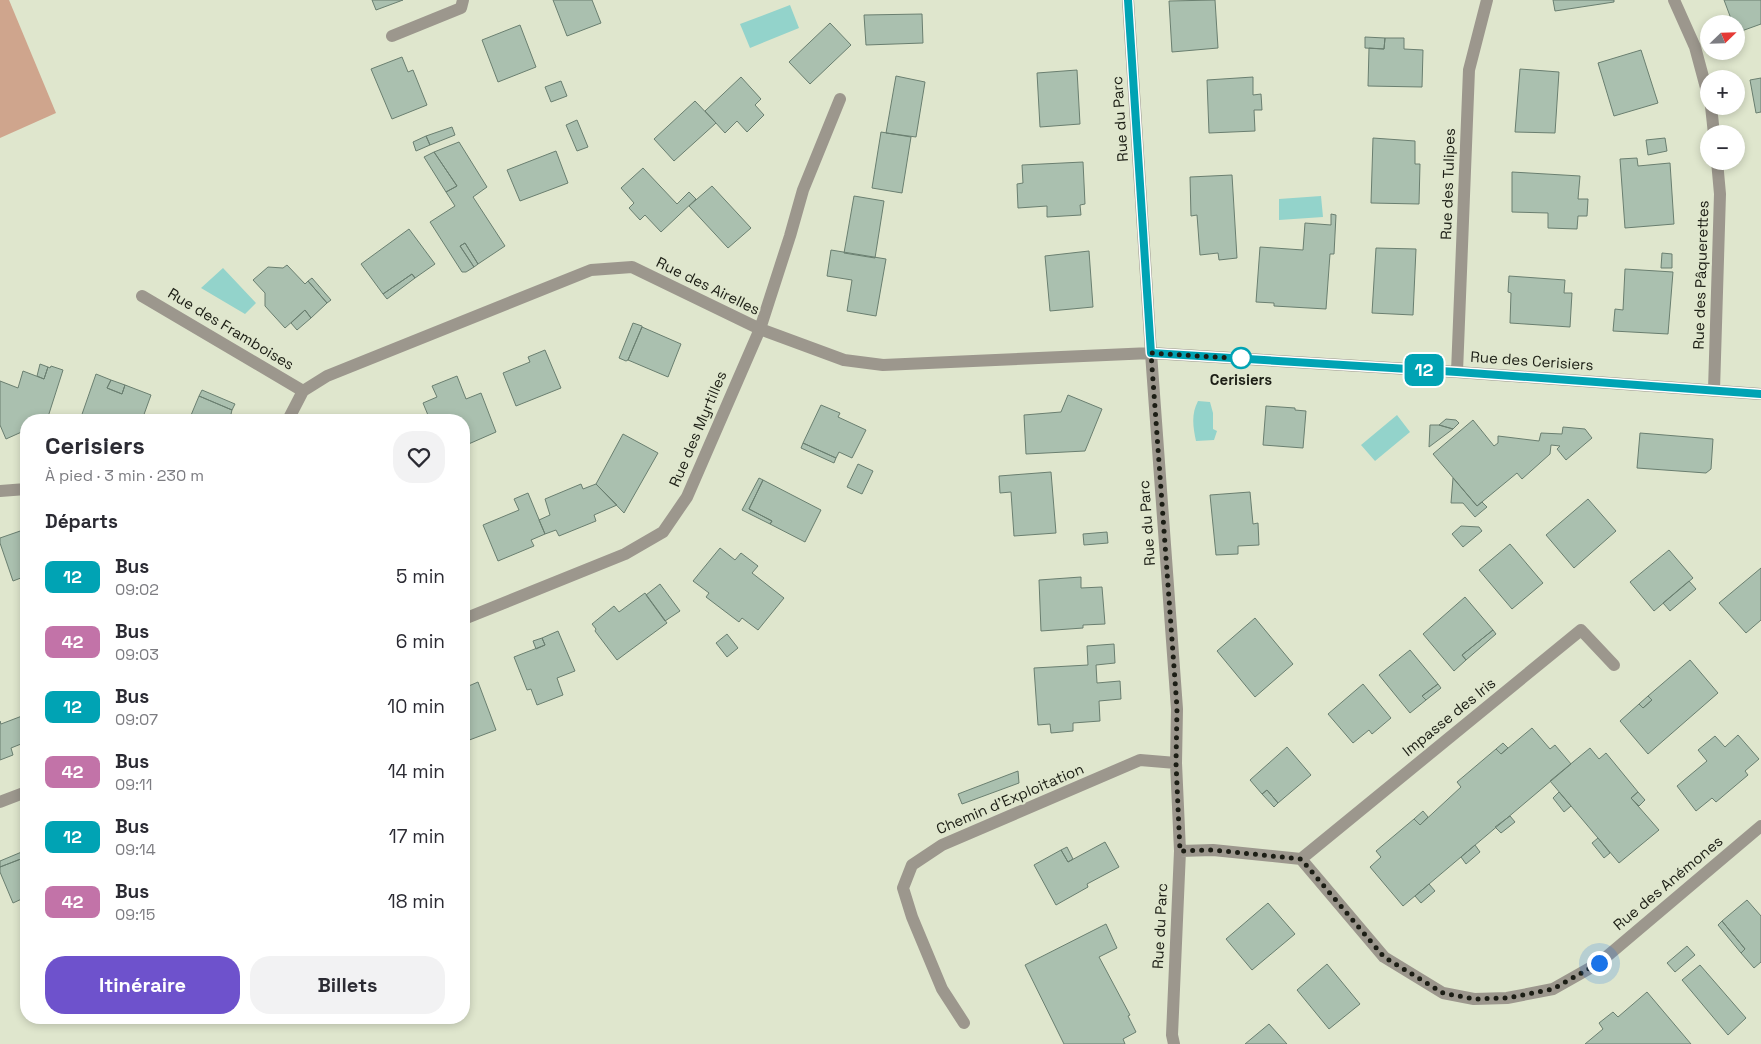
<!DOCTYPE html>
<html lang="fr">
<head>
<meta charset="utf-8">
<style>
  :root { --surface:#fff; --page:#f2f2f3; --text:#2b2b33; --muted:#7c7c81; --accent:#6e52cc }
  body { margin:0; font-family:"Space Grotesk",sans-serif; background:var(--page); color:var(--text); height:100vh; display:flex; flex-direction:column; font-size:19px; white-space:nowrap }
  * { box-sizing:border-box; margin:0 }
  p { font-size:16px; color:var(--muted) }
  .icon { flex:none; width:28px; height:28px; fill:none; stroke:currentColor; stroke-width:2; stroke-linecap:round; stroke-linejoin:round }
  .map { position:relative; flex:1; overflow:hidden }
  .side { position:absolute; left:20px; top:414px; width:450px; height:610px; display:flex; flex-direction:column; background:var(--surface); border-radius:20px; box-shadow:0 2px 8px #0003 }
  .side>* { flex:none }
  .badge { padding:0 10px; border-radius:8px; font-size:18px; line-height:32px }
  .needle { width:32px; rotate:67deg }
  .buttons { position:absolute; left:1700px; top:15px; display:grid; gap:10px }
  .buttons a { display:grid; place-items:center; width:45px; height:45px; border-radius:50%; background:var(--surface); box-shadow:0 2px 8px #0003; font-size:25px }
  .you { position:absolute; width:25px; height:25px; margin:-12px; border:4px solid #fff; border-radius:50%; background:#1a73e8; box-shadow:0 0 0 8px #1a73e833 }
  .map>.badge { position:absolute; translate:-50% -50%; box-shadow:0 0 0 2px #fff }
  h2 { padding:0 25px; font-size:19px; line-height:45px }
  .round { display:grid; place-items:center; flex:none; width:52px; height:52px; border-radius:20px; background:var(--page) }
  .head { display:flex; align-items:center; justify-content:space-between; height:85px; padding:0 25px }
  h1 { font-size:24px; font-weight:800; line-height:38px }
  .button { display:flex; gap:10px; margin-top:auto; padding:10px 25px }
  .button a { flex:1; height:58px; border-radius:20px; background:var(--accent); color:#fff; font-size:20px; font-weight:800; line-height:58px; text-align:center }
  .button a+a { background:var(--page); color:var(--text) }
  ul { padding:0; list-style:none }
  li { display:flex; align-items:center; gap:15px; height:65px; padding:0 25px }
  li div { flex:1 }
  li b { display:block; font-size:19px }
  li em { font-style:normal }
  li .badge { min-width:55px; font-weight:700; text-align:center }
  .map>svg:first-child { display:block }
</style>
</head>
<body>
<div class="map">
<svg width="1761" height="1044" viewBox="0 0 1761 1044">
  <rect width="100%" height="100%" fill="#dfe6cd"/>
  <!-- green -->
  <path fill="#cfa58d" d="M0 0H9L56 113 0 138Z"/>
  <!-- water -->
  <path fill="#93d3cb" d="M790 5 799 28 750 48 740 24Z
    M1321 196 1323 217 1279 220V199Z
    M223 268 256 303 245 314 201 288Z
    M1198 401 1210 402 1213 413V429L1217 431 1214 440 1196 441C1193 427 1191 414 1198 401Z
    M1397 415 1410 432 1375 461 1361 445Z"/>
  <!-- building -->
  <path fill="#aac0af" stroke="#6a7f70" d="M372 0H403L376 10Z
    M553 0H592L601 23 567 36Z
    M1215 0 1218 48 1172 52 1169 1Z
    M1553 0H1614V2L1555 11Z
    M1724 0H1761V24L1736 33V24H1733Z
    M922 14 923 43 866 45 864 15Z
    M830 23 851 45 810 84 789 62Z
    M520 25 536 67 498 82 482 40Z
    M1365 37 1385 38 1384 49 1365 48Z
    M1385 38H1404V49L1423 50 1422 87 1368 86 1369 48 1384 49Z
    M1641 50 1658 103 1614 116 1598 63Z
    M402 57 408 72 413 70 427 105 392 119 371 69Z
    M1520 69 1559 72 1555 133 1515 132Z
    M1077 70 1080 124 1040 127 1037 73Z
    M896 76 925 82 916 137 886 133Z
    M741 77 761 99 755 105 764 115 747 132 737 121 725 133 705 111Z
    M1253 77V95L1261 94 1262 110H1254L1255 131 1209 133 1207 80Z
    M1761 78V112L1756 113 1750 80Z
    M561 81 567 96 551 102 545 87Z
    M695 101 716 123 674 161 654 139Z
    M577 120 588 147 577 151 566 125Z
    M452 127 455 135 430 145 426 136Z
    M881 132 911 137 902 193 872 188Z
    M426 136 430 145 416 151 413 142Z
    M1373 138 1415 141V164H1420L1419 204 1371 203Z
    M1665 138 1667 151 1648 155 1646 140Z
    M459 142 487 187 473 197 505 246 478 264 465 243 460 246 474 267 466 272H462L430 222 455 206 446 192 457 186 434 152Z
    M556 151 568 183 520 201 507 170Z
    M434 152 457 186 446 192 424 157Z
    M1637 158 1638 166 1670 163 1674 224 1625 228 1620 159Z
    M1083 162 1085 204 1080 205 1081 215 1047 217V206L1018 208 1017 184 1023 183 1022 165Z
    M643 168 677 204 689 192 696 199 661 232 645 215 640 220 629 208 634 203 621 188Z
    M1512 172 1580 176 1578 199H1588L1587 216H1578L1577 229 1548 228V213L1512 212Z
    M1232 175 1237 258 1219 260 1218 253 1200 255 1197 215 1191 216 1190 177Z
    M712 186 751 228 728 248 689 206Z
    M854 196 884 201 875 258 844 253Z
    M1331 214 1336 215 1334 254H1330L1326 309 1274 306V303L1256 302 1260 247 1303 250 1305 223 1331 225Z
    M409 229 435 264 415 278 412 274 383 294 361 264Z
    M465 243 478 264 474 267 460 246Z
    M1376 248 1416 249 1413 315 1372 313Z
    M831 250 886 259 876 316 847 311 852 280 827 276Z
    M1089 251 1093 307 1050 311 1045 256Z
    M1662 253 1672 254V268H1661Z
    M287 265 305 284 308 281 327 303 311 318 305 310 285 328 265 306V293L253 280 268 267 283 268Z
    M1625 269 1673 272 1668 334 1613 331 1615 309 1623 310Z
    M412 274 415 278 387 299 383 294Z
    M1509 276 1565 280 1564 293H1572L1570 327 1510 323 1511 293 1508 292Z
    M312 278 331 300 327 303 308 281Z
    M305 310 311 318 297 330 291 323Z
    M633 323 642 326V327L628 360 626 361 619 358Z
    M642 327 681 344 668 377 628 360Z
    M545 350 561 388 516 406 503 373 530 362 528 357Z
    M40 364 48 367 44 379 37 376Z
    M51 366 63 370 47 420H26V430L6 439 0 425V381L18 388 23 371 44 379 48 367 50 368Z
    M96 374 111 380 107 388 122 394 125 385 151 395 142 420H80Z
    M457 376 466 399 481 393 496 432 464 446V420H430L423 403 437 397 432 386Z
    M111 380 125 385 122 394 107 388Z
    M202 390 235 404 232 410 199 396Z
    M1068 395 1102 409 1085 451 1026 454 1024 415 1061 412Z
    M199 396 232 410 231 414 243 420H189Z
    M821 405 840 413 838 417 866 430 852 458 839 452 836 458 803 443Z
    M1266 406 1295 408V410L1306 411 1303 448 1263 445Z
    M1446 419 1456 420 1459 423 1453 429 1439 425Z
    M1473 420 1494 446 1498 443V436L1539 441 1541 433 1562 434 1563 427 1585 429 1592 438 1566 460 1557 449 1560 446 1551 445 1550 454 1522 479 1517 473 1477 506 1433 454Z
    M1430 425H1439L1453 429 1429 447Z
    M1640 433 1713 439 1711 469 1706 473 1637 468Z
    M623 434 658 453 624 513 596 484Z
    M803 443 836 458 834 463 801 448Z
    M858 464 873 471 862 494 847 487Z
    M1051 472 1056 533 1014 536 1011 492 1000 493 999 476Z
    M759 478 763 480 749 509 772 521 770 524 742 510Z
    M1453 478 1477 506 1482 502 1487 507 1475 517 1463 503H1451Z
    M763 480 821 510 805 542 770 524 772 521 749 509Z
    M581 484 583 489 596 484 617 505 594 515 596 521 559 536 556 530 545 534 539 520 550 515 545 499Z
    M1250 492 1253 524 1258 523 1259 545 1238 546V554L1216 555 1210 495Z
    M528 493 545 534 531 540 534 546 498 561 483 525 519 510 514 499Z
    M1588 499 1616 531 1574 568 1546 535Z
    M1461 526 1479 527 1482 531 1463 547 1452 534Z
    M26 529V576L13 581 0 543V538Z
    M1107 532 1108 543 1084 545 1083 534Z
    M1510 544 1543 583 1512 609 1479 570Z
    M720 548 735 560 741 553 758 566 752 573 784 598 758 630 742 618 739 622 706 597 709 593 693 581Z
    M1669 550 1693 578 1654 611 1630 582Z
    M1761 568V620L1746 633 1719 603Z
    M1081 577V588L1102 587 1105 624 1083 625V628L1041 631 1039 580Z
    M1689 581 1696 589 1670 611 1663 603Z
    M660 584 680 611 665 621 646 595Z
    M645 593 667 623 617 660 595 631 596 629 592 624 614 606 619 612Z
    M1465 597 1493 630 1462 655 1466 660 1454 671 1423 634Z
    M1255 618 1293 664 1255 697 1217 651Z
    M1493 630 1496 634 1466 660 1462 655Z
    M558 631 575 671 557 678 563 695 537 705 531 689 527 690 514 657 545 645 542 638Z
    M727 634 738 648 727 657 716 643Z
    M542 638 545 645 536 649 533 641Z
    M1114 644 1115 663 1096 665 1097 683 1120 681 1121 699 1099 701 1100 721 1073 723V731L1051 733 1050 724 1038 725 1034 668 1088 665 1087 646Z
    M1410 650 1438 684 1422 696 1426 700 1410 713 1379 675Z
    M1690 660 1718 693 1648 754 1620 721 1639 704 1643 708 1652 700 1648 696Z
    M478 682 496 730 464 742V688Z
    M1363 684 1391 718 1372 734 1369 730 1353 743 1328 714Z
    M1438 684 1441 688 1426 700 1422 696Z
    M1648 696 1652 700 1643 708 1639 704Z
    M22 716 26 727V742L11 748 13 755 0 760V721L1 724Z
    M1532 728 1550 749 1555 745 1571 764 1403 906 1370 867 1381 857 1376 851 1414 819 1420 825 1461 787 1457 782 1496 749 1501 754Z
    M1738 735 1759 759 1745 771 1748 775 1716 802 1712 798 1696 811 1677 786 1707 761 1698 750 1715 736 1725 747Z
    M1503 743 1508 748 1501 754 1496 749Z
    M1287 747 1311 775 1278 803 1267 790 1262 794 1250 780Z
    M1590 748 1599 759 1606 753 1638 792 1631 798 1659 830 1619 863 1550 781Z
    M1018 771 1019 783 962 804 958 794Z
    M1267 790 1278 803 1274 807 1262 794Z
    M1559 792 1571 806 1564 812 1553 798Z
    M1638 792 1645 800 1639 806 1631 798Z
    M1423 811 1428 817 1420 825 1414 819Z
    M1510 816 1515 822 1501 833 1495 827Z
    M1598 838 1610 853 1604 858 1592 843Z
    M1105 842 1119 867 1087 884 1088 887 1056 905 1034 865 1061 850 1068 862Z
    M1475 845 1480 852 1466 864 1461 857Z
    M1067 847 1073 859 1068 862 1061 850Z
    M26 850V897L13 903 0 872V867L26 857 24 851Z
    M24 851 26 857 0 867V861Z
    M1429 884 1435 891 1421 903 1415 896Z
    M1747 900 1761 916V962L1754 968 1741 953 1745 949 1722 921Z
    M1268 903 1295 934 1252 970 1226 939Z
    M1722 921 1745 949 1741 953 1718 925Z
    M1106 924 1117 948 1099 957 1130 1015 1128 1016 1136 1032 1123 1039 1125 1044H1064L1025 965Z
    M1687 946 1695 955 1675 972 1667 963Z
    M1327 964 1360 1004 1329 1029 1297 990Z
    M1700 965 1746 1018 1728 1035 1682 980Z
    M1647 992 1691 1044H1585L1603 1029 1599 1023 1613 1012 1618 1017Z
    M1269 1024 1287 1044H1245Z"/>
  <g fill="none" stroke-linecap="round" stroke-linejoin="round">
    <!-- minor -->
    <path stroke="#9c978d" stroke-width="12" d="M1128 0 1151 353 1177 709 1176 763 1180 851 1172 1035 1174 1044
      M1674 0 1695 47 1709 99
      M392 36 461 8 463 0
      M1711 106 1714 134
      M142 296 303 391
      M1457 372 1469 70 1487 0
      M1714 390 1720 194 1717 161
      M288 420 303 391 327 376 591 270 632 267 760 329 844 360 883 365 1151 353 1457 372 1761 394
      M0 491 26 489
      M464 619 625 554 663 532 687 497 760 329 790 236 803 190 840 99
      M0 802 26 792
      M1180 851 1213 850 1301 859 1384 957 1443 993 1474 999 1507 998 1553 989 1599 963 1761 826
      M1301 859 1581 630 1614 665
      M964 1023 942 989 912 917 903 888 912 865 942 845 1140 760 1176 763"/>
  </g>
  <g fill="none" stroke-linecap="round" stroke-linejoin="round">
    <!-- line casing -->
    <g stroke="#fff" stroke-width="11">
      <path id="line" d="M1128 0 1151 353 1457 372 1761 394"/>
    </g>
    <!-- line -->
    <use href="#line" stroke="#00a3b4" stroke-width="8"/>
    <!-- walk -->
    <path stroke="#1c1e15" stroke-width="5" stroke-dasharray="0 9" d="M1241 358 1246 359 1151 353 1177 708 1176 763 1180 851 1213 850 1301 859 1384 957 1443 993 1474 999 1507 998 1553 989 1599 963"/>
  </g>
  <!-- markers -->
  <circle fill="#fff" stroke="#00a3b4" stroke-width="2.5" cx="1241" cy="358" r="10"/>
  <g text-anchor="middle" stroke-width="4.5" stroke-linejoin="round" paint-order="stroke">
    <!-- street labels -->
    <g font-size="15" fill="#1c1e15" stroke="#dfe6cd">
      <text transform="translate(1120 119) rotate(-94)" y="5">Rue du Parc</text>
      <text transform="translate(1448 184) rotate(-88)" y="5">Rue des Tulipes</text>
      <text transform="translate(1701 275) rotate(-88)" y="5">Rue des Pâquerettes</text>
      <text transform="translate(708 286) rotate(26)" y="5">Rue des Airelles</text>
      <text transform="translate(231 329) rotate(31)" y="5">Rue des Framboises</text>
      <text transform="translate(1532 361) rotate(4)" y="5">Rue des Cerisiers</text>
      <text transform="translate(698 429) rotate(-67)" y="5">Rue des Myrtilles</text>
      <text transform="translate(1147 523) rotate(-94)" y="5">Rue du Parc</text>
      <text transform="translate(1449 717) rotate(-39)" y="5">Impasse des Iris</text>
      <text transform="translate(1010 799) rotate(-23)" y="5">Chemin d'Exploitation</text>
      <text transform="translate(1668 883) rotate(-40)" y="5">Rue des Anémones</text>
      <text transform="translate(1160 926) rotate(-87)" y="5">Rue du Parc</text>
    </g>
    <!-- stop labels -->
    <g font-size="15" font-weight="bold" fill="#1c1e15" stroke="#dfe6cd">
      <text x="1241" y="385">Cerisiers</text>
    </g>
  </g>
</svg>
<div class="buttons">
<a><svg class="needle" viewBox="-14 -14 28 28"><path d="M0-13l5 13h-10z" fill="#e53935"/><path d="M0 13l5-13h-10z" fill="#7c7c81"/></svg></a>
<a>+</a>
<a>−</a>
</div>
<div class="you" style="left:1599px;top:963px"></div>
<b class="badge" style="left:1424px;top:370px;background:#00a3b4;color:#fff">12</b>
<section class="side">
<div class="head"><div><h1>Cerisiers</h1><p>À pied · 3 min · 230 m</p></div><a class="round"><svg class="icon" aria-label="heart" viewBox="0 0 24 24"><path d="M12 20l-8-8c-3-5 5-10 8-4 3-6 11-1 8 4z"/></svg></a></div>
<h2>Départs</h2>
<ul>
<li><span class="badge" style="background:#00a3b4;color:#fff">12</span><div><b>Bus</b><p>09:02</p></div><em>5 min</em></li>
<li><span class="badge" style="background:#c273a8;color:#fff">42</span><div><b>Bus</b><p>09:03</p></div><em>6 min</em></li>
<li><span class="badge" style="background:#00a3b4;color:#fff">12</span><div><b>Bus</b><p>09:07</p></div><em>10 min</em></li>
<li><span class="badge" style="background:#c273a8;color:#fff">42</span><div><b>Bus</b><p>09:11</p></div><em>14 min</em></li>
<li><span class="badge" style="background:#00a3b4;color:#fff">12</span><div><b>Bus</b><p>09:14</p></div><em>17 min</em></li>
<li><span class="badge" style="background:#c273a8;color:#fff">42</span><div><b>Bus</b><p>09:15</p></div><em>18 min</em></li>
</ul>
<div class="button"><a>Itinéraire</a><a>Billets</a></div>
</section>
</div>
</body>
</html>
